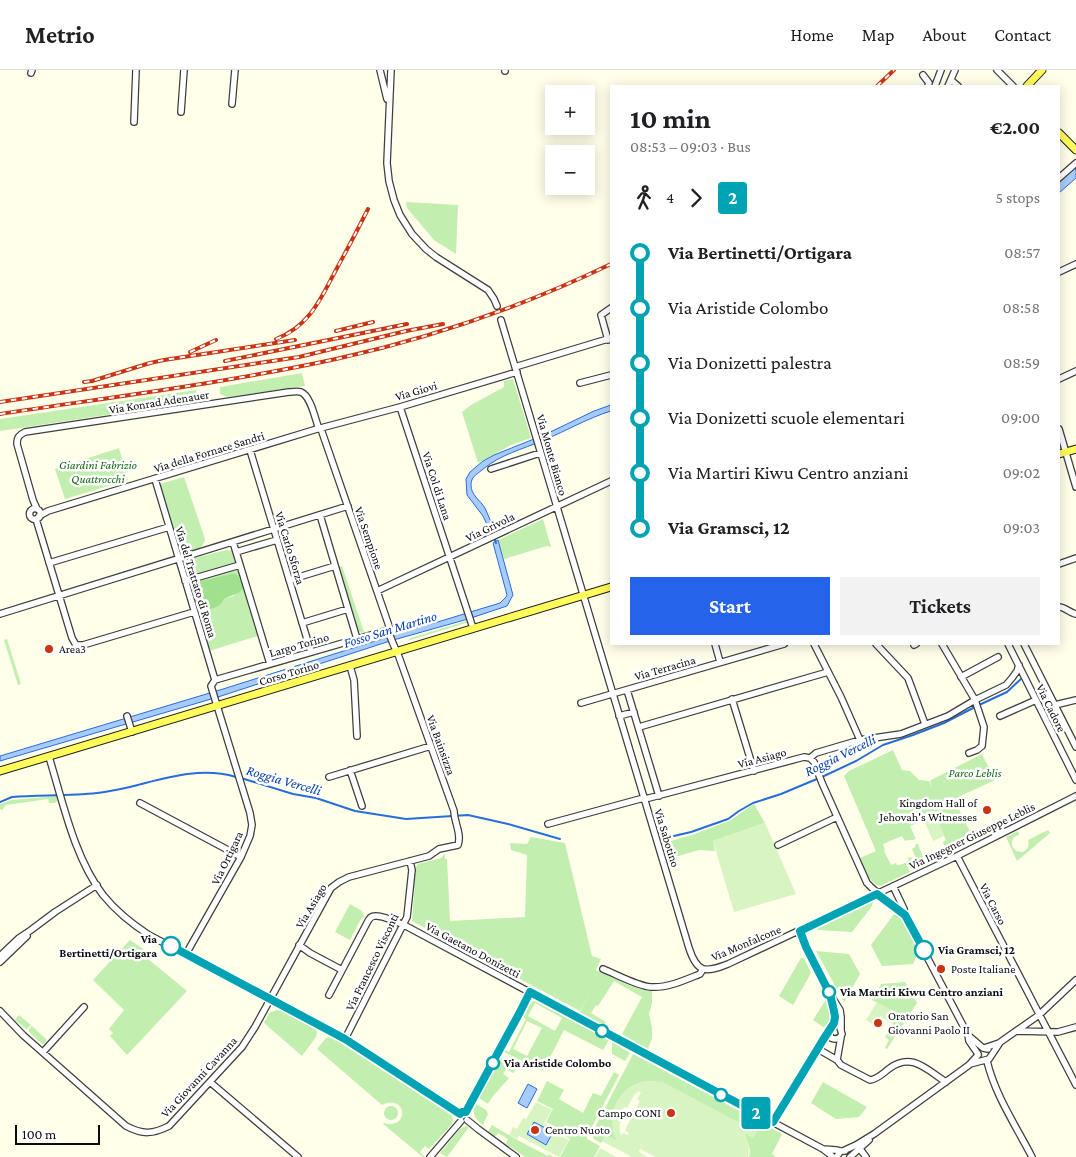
<!DOCTYPE html>
<html lang="en">
<head>
<meta charset="utf-8">
<style>
  :root { --surface:#fff; --page:#f2f2f2; --text:#202124; --muted:#757577; --line:#e0e0e0; --accent:#2563eb }
  body { margin:0; font-family:"Crimson Pro",serif; background:var(--page); color:var(--text); height:100vh; display:flex; flex-direction:column; font-size:19px; white-space:nowrap }
  * { box-sizing:border-box; margin:0 }
  p { font-size:16px; color:var(--muted) }
  .icon { flex:none; width:28px; height:28px; fill:none; stroke:currentColor; stroke-width:2; stroke-linecap:round; stroke-linejoin:round }
  .map { position:relative; flex:1; overflow:hidden }
  .details { position:absolute; left:610px; top:15px; width:450px; height:560px; display:flex; flex-direction:column; background:var(--surface); border-radius:0px; box-shadow:0 2px 12px #0003 }
  .details>* { flex:none }
  .badge { padding:0 10px; border-radius:4px; font-size:18px; line-height:32px }
  .fabs { position:absolute; left:545px; top:15px; display:grid; gap:10px }
  .fabs a { display:grid; place-items:center; width:50px; height:50px; border-radius:0px; background:var(--surface); box-shadow:0 2px 12px #0003; font-size:25px }
  .scale { position:absolute; left:15px; bottom:12px; width:85px; box-sizing:border-box; padding-left:5px; border:2px solid #0c0c0c; border-top:0; font-size:14px; line-height:18px; white-space:nowrap; color:#0c0c0c; -webkit-text-stroke:4px #fff; paint-order:stroke }
  .map>.badge { position:absolute; translate:-50% -50%; box-shadow:0 0 0 2px #fff }
  .legs { display:flex; align-items:center; gap:8px; height:55px; padding:0 20px; font-size:16px }
  .legs p { margin-inline-start:auto }
  .headline { display:flex; align-items:center; justify-content:space-between; height:85px; padding:0 20px }
  h1 { font-size:28px; font-weight:700; line-height:38px }
  .primary-button { display:flex; gap:10px; margin-top:auto; padding:10px 20px }
  .primary-button a { flex:1; height:58px; border-radius:0px; background:var(--accent); color:#fff; font-size:20px; font-weight:700; line-height:58px; text-align:center }
  .primary-button a+a { background:var(--page); color:var(--text) }
  ul { padding:0 20px; list-style:none }
  li { display:flex; align-items:center; gap:18px; height:55px; font-size:19px }
  li i { display:grid; place-items:center; width:8px; height:100%; margin:0 6px; background:currentColor }
  li i::after { content:''; width:12px; height:12px; margin:-6px; border:4px solid; border-radius:50%; background:var(--surface) }
  li p { margin-inline-start:auto }
  li:first-child i { background:linear-gradient(#0000 50%,currentColor 0) }
  li:last-child i { background:linear-gradient(currentColor 50%,#0000 0) }
  header { display:flex; align-items:center; gap:30px; box-sizing:border-box; height:70px; padding:0 25px; background:var(--surface); border-bottom:1px solid var(--line) }
  header strong { font-size:24px }
  nav { display:flex; gap:28px; margin-inline-start:auto; font-size:18px }
  .map>svg:first-child { display:block }
</style>
</head>
<body>
<header>
<strong>Metrio</strong>
<nav><a>Home</a><a>Map</a><a>About</a><a>Contact</a></nav>
</header>
<div class="map">
<svg width="1076" height="1087" viewBox="0 0 1076 1087">
  <rect width="100%" height="100%" fill="#ffffea"/>
  <!-- green -->
  <path fill="#c2eeb0" fill-rule="evenodd" d="M406 132 458 135 456 184 434 170 407 138Z
    M302 303 305 316 227 327 220 324V317Z
    M513 309 531 368 511 375 478 393 462 342 471 335 504 317V311Z
    M196 320 199 331 0 361V349Z
    M119 378 128 410 65 429 55 399Z
    M184 407 205 469C203 481 191 482 180 485L160 414Z
    M543 449 551 477 547 476 504 489 498 470Z
    M227 480 233 481 235 493 231 495 188 506 185 493 186 490Z
    M342 496 364 562 362 563 357 561 338 497Z
    M236 500 239 501 258 566 209 581 190 516 191 512ZM234 503 238 505 240 511 234 526 224 529 199 532 195 522 227 505Z
    M469 550V552L407 571 411 568Z
    M7 569 21 614 18 615 4 570Z
    M893 680 902 700 910 701 919 710 929 711 932 718 930 711 933 709 982 684 995 710 954 729 973 768 954 776V780L948 784 943 772 946 770 935 746 910 756 916 769C912 771 909 769 905 771L902 766 883 774 885 780 884 781 891 795 896 793 897 795C901 795 906 793 909 790L908 788 911 787 915 795 908 798 910 802 880 816C868 812 864 799 860 788L876 781 844 706 849 701Z
    M57 726V731L55 733H49L48 729 6 735 2 740 0 739V734L11 730Z
    M754 734 765 753 713 771 715 781 699 780 668 789 664 773 692 765 729 751C738 746 745 739 754 734Z
    M1048 760 1050 763 1017 791 1006 767 1018 761 1019 765C1014 766 1011 770 1012 776L1016 781 1022 782C1028 780 1030 775 1028 770Z
    M531 767 565 773 592 886 601 889 596 900 600 902 601 901C617 909 633 920 652 921V933L649 944 652 958V968L648 979 622 964 642 927 614 911 598 936 596 935 591 943 606 952 604 955 580 942 591 921 580 941 412 851 416 797 418 794 441 788 445 784V789H447L450 851 525 847 527 785 511 780 510 773 527 774Z
    M916 774H918L923 787 939 780 942 782 918 793 912 779 915 777Z
    M872 831 873 832 872 836 852 862 818 860 816 858 817 857Z
    M350 834 362 841 365 848 362 847 350 870 335 862Z
    M894 844 902 846 919 881 913 894 882 896 871 875Z
    M130 870 145 880 142 884 187 921 127 985 110 966 113 963 109 959 124 940 93 910Z
    M816 881 849 884 860 904 844 932Z
    M801 888H804L811 903 793 935 779 926Z
    M905 912 917 933 887 979 885 978 889 970 885 967 898 944 872 930 881 914Z
    M827 928 830 934 833 948 828 955 823 957 813 950Z
    M534 931 609 970 603 980 564 960 543 1001 502 981 503 979 509 982 526 949 521 946 528 934ZM535 933 562 948 555 961 528 946ZM527 951 542 958 527 986 513 979Z
    M277 940 281 941 315 959 317 962 316 967 302 986 264 953 269 943Z
    M19 945 31 955 27 959 25 958 15 950Z
    M32 956 47 970 44 974H42L29 962V959Z
    M329 967 342 974 451 1045 453 1049 452 1054 429 1079 425 1076 420 1082 424 1086 423 1087 383 1054 384 1053C410 1060 407 1023 382 1035L317 979 326 968Z
    M612 972 630 983 625 991 612 984Z
    M633 984 782 1064 772 1084 776 1087H749L750 1080 744 1062 753 1067 756 1062 659 1012C624 1006 603 1041 617 1071L606 1066 601 1073 594 1069 592 1063Z
    M500 986 520 996 513 1003 506 999 503 1004 509 1008C502 1017 493 1024 488 1034L479 1028Z
    M614 1002 619 1005 587 1066V1069L600 1076 594 1087H560L570 1069 560 1064 562 1060 546 1052 553 1039 537 1031 547 1011 564 1020 559 1029 583 1043 593 1023 601 1026Z
    M823 1012 867 1037 859 1047 836 1049 811 1033Z
    M476 1034 486 1040 488 1044 483 1055C475 1049 471 1043 476 1034Z
    M384 1043a7 7 0 1 1 14 0a7 7 0 1 1-14 0Z
    M492 1055 519 1071 548 1086 549 1084 553 1087H525L506 1074 508 1069 498 1063 495 1067 488 1062Z
    M466 1056 469 1057 447 1087 440 1083 460 1059Z"/>
  <!-- forest -->
  <path fill="#a1e08d" d="M234 503 238 505 243 518 240 522 224 529C219 538 211 541 201 537L195 522V513Z"/>
  <!-- pitch -->
  <path fill="#d8f4c3" fill-rule="evenodd" d="M935 745 944 766 933 771 924 750Z
    M765 753 796 824 734 842 713 771Z
    M877 932 898 944 892 954 880 946 874 955 866 950Z
    M649 1011 659 1012 661 1011 757 1062 753 1068 744 1063 749 1078 748 1087H656L640 1079 639 1082 647 1087H632L602 1071 606 1066 617 1071C605 1043 618 1015 649 1011ZM639 1021 641 1023 637 1029 640 1031 625 1060 629 1063 628 1065 623 1063 621 1065C618 1056 620 1050 625 1041L623 1040 624 1037 627 1038 634 1025Z
    M536 1032 552 1040 544 1053 561 1061 559 1065 569 1070 559 1087 519 1066 517 1069 509 1065 513 1057 517 1059 523 1048 526 1049Z
    M600 1078 616 1087H595Z"/>
  <!-- water -->
  <path fill="#a8cbfd" stroke="#276ddc" d="M1076 96V108L1059 123V112Z
    M611 335V341C588 348 566 361 544 370 521 380 501 384 482 400 476 405 471 407 471 415 471 425 480 430 485 438 488 445 491 452 494 459L490 461 483 446 467 425 466 409 470 402 483 391 494 385 544 365 594 341Z
    M498 470 513 525 507 536 468 549 390 571 218 627 0 691V686L223 619 388 567 391 564 431 554 500 533 506 527 507 525 493 473Z
    M528 1014 537 1019 527 1038 518 1033Z
    M534 1052 553 1062 546 1075 527 1064Z"/>
  <g fill="none" stroke-linecap="round" stroke-linejoin="round">
    <!-- stream -->
    <path stroke="#276ddc" stroke-width="2" d="M491 458 496 473
      M979 635 1007 622 1022 608
      M241 708 293 724 316 728 355 741 406 749 468 745 508 754 560 769
      M0 732 12 727C40 725 69 726 97 723 144 718 188 693 236 707
      M661 769 691 762 728 749 739 741 753 733 781 724 824 706 856 691 883 675 913 665 944 653 975 637"/>
    <!-- minor casing -->
    <g stroke="#3f3f3f" stroke-width="8">
      <path id="minor" d="M380 0 387 29
        M391 0 387 93 389 111 394 130 400 145 412 164 426 179 436 187 488 220 494 229 497 236
        M997 0 1013 16
        M505 1V0
        M31 3 32 0
        M923 5 929 13 928 16
        M951 10 958 16
        M935 16 941 0
        M948 16 955 0
        M232 34 235 0
        M181 42 184 0
        M134 52 136 0
        M1059 108 1076 93
        M1059 202 1076 194
        M501 250 689 878C697 903 705 903 728 894L957 786 1076 726
        M608 270 601 245 611 238
        M515 297 611 268
        M1059 309 1076 301
        M580 313 611 305
        M400 337 473 558
        M1059 359 1076 417
        M250 380 311 582
        M491 399 540 383
        M155 409 215 610 211 616 250 743 252 755 250 766 241 787 186 884
        M29.5 444a5.5 5.5 0 1 1 11 0a5.5 5.5 0 1 1-11 0Z
        M37 439 33 430 17 374C17 367 19 365 25 362L289 322C293 322 297 321 301 322 311 326 315 349 319 359
        M320 445 357 569
        M39 446 48 441 317 359 400 337 517 302
        M36 449 72 568 76 575H83L194 542
        M233 472 270 594
        M236 482 277 470
        M49 493 169 457
        M1059 494 1076 488
        M289 510 335 496
        M185 511 240 495
        M377 521 611 411
        M1059 537C1065 537 1070 543 1076 544
        M0 544 348 436
        M302 553 348 539
        M715 574 720 592
        M814 574 841 627 860 670
        M876 574 908 608 925 654
        M942 574 975 630 984 657 982 676 977 680 969 683
        M1008 574 1076 710
        M1024 574 1076 677
        M914 575 916 574
        M350 596 354 610 357 666
        M961 607 998 587
        M215 610 388 560
        M627 620 659 726
        M732 629 754 701
        M581 633 784 574
        M1055 635 1076 630
        M127 646 132 662
        M619 646 634 642
        M1000 646 1036 630
        M639 657 828 602
        M49 687C63 732 74 787 103 825 116 841 132 854 149 865L345 969 460 1044
        M810 688 814 692 822 713 867 813C879 826 893 833 905 845L968 965 969 971 978 984
        M350 700 362 736
        M329 707 431 676
        M140 733 241 787
        M548 754 640 729 649 728 804 687 810 688 816 683 860 670 901 664 948 646 975 630 1006 615 1012 608 1017 601 1019 595
        M778 775 837 747
        M957 786 1076 1015
        M893 816 904 839 905 845
        M799 861 809 883 830 924 840 940 841 947V961
        M299 875 310 883 342 900
        M0 886 19 868 31 860 55 842 97 815
        M0 892 27 866
        M603 899C616 904 637 916 651 917 668 918 685 910 700 904L703 899
        M329 925 368 851C370 848 371 846 375 846 382 845 397 852 404 855L823 1079 833 1087
        M0 941 23 965 126 1056C143 1065 153 1064 169 1056L242 977 255 957 331 818 339 812 349 807 429 786 439 779 458 775C462 764 454 752 454 741L399 587C396 579 387 564 389 556L321 359
        M1016 961 1058 962 1076 957
        M829 962 831 968C836 970 840 969 842 964L840 958
        M969 966 983 978 988 979
        M345 969 407 847 412 800 410 791
        M984 978 999 973 1039 945 1076 910
        M818 979 837 990 841 995 870 1010C878 1009 883 1003 890 998 912 982 927 1000 946 1012
        M43 982 84 937
        M837 990 841 967
        M987 991C995 1025 1016 1056 1032 1087
        M970 994 989 989 999 974
        M210 1012 298 1087
        M466 1042 520 942 530 921
        M467 1050 478 1059 516 1087
        M773 1052 834 953 835 947 830 924
        M823 1079 836 1080 840 1081
        M860 1079 866 1087
        M843 1081 856 1075 874 1064 969 995 978 985
        M430 1087 461 1051
        M837 1087 839 1083 842 1081H845
        M850 1087 869 1070"/>
    </g>
    <!-- major casing -->
    <g stroke="#1d1d1d" stroke-width="9">
      <path id="major" d="M1027 16 1042 0
        M1059 63 1076 80
        M1059 384 1076 379
        M0 701 611 517"/>
    </g>
    <!-- minor -->
    <use href="#minor" stroke="#fff" stroke-width="5.5"/>
    <!-- major -->
    <use href="#major" stroke="#fffb5a" stroke-width="7"/>
    <!-- rail casing -->
    <g stroke="#ca3415" stroke-width="4">
      <path id="rail" d="M877 16 894 0
        M336 261 373 252
        M276 269C310 256 321 228 337 198 348 178 358 159 368 139
        M190 282 216 270
        M225 291 407 254
        M84 312 92 311 150 293 164 290 295 270
        M0 332 299 287 406 261 443 254
        M0 344C112 327 225 313 336 289 431 268 524 236 611 194"/>
    </g>
    <!-- rail -->
    <use href="#rail" stroke="#fff" stroke-width="2" stroke-dasharray="5.5" stroke-linecap="butt"/>
  </g>
  <g fill="none" stroke-linecap="round" stroke-linejoin="round">
    <!-- line-1 casing -->
    <g stroke="#fff" stroke-width="11">
      <path id="line-1" d="M171 876 345 969 460 1044 462 1042H466L468 1038 520 942 530 922 773 1052 823 970 834 953 835 947 834 941 830 924 806 877 800 861 877 824 905 845 924 880"/>
    </g>
    <!-- line-1 -->
    <use href="#line-1" stroke="#00a3b4" stroke-width="8"/>
  </g>
  <!-- markers -->
  <g fill="#ca3415" stroke="#fff" stroke-width="2">
    <circle cx="49" cy="579" r="5"/>
    <circle cx="987" cy="740" r="5"/>
    <circle cx="941" cy="899" r="5"/>
    <circle cx="878" cy="953" r="5"/>
    <circle cx="671" cy="1043" r="5"/>
    <circle cx="535" cy="1060" r="5"/>
  </g>
  <g fill="#fff" stroke="#00a3b4" stroke-width="2.5">
    <circle cx="171" cy="876" r="9"/>
    <circle cx="924" cy="880" r="9"/>
    <circle cx="829" cy="922" r="6"/>
    <circle cx="602" cy="961" r="6"/>
    <circle cx="493" cy="993" r="6"/>
    <circle cx="721" cy="1025" r="6"/>
  </g>
  <g text-anchor="middle" stroke-width="5" stroke-linejoin="round" paint-order="stroke">
    <!-- street labels -->
    <g font-size="12" fill="#0c0c0c" stroke="#fff">
      <text transform="translate(416 321) rotate(-16)" y="4">Via Giovi</text>
      <text transform="translate(159 332) rotate(-9)" y="4">Via Konrad Adenauer</text>
      <text transform="translate(209 382) rotate(-17)" y="4">Via della Fornace Sandri</text>
      <text transform="translate(552 385) rotate(74)" y="4">Via Monte Bianco</text>
      <text transform="translate(437 416) rotate(72)" y="4">Via Col di Lana</text>
      <text transform="translate(490 457) rotate(-26)" y="4">Via Grivola</text>
      <text transform="translate(369 468) rotate(71)" y="4">Via Sempione</text>
      <text transform="translate(290 478) rotate(73)" y="4">Via Carlo Sforza</text>
      <text transform="translate(196 512) rotate(73)" y="4">Via del Trattato di Roma</text>
      <text transform="translate(299 575) rotate(-16)" y="4">Largo Torino</text>
      <text transform="translate(665 598) rotate(-16)" y="4">Via Terracina</text>
      <text transform="translate(289 603) rotate(-17)" y="4">Corso Torino</text>
      <text transform="translate(1051 638) rotate(64)" y="4">Via Cadore</text>
      <text transform="translate(441 675) rotate(70)" y="4">Via Bainsizza</text>
      <text transform="translate(762 688) rotate(-15)" y="4">Via Asiago</text>
      <text transform="translate(972 766) rotate(-26)" y="4">Via Ingegner Giuseppe Leblis</text>
      <text transform="translate(667 768) rotate(73)" y="4">Via Sabotino</text>
      <text transform="translate(227 788) rotate(-64)" y="4">Via Ortigara</text>
      <text transform="translate(993 834) rotate(63)" y="4">Via Carso</text>
      <text transform="translate(311 836) rotate(-59)" y="4">Via Asiago</text>
      <text transform="translate(746 873) rotate(-23)" y="4">Via Monfalcone</text>
      <text transform="translate(473 880) rotate(28)" y="4">Via Gaetano Donizetti</text>
      <text transform="translate(372 892) rotate(-64)" y="4">Via Francesco Visconti</text>
      <text transform="translate(199 1007) rotate(-47)" y="4">Via Giovanni Cavanna</text>
    </g>
    <!-- park labels -->
    <g font-size="12" font-style="italic" fill="#166a16" stroke="#fff">
      <text x="98" y="399">Giardini Fabrizio<tspan x="98" dy="14">Quattrocchi</tspan></text>
      <text x="975" y="707">Parco Leblis</text>
    </g>
    <!-- poi labels -->
    <g font-size="12" fill="#0c0c0c" stroke="#fff" text-anchor="start">
      <text x="59" y="583">Area3</text>
      <text x="977" y="737" text-anchor="end">Kingdom Hall of<tspan x="977" dy="14">Jehovah's Witnesses</tspan></text>
      <text x="951" y="903">Poste Italiane</text>
      <text x="888" y="950">Oratorio San<tspan x="888" dy="14">Giovanni Paolo II</tspan></text>
      <text x="661" y="1047" text-anchor="end">Campo CONI</text>
      <text x="545" y="1064">Centro Nuoto</text>
    </g>
    <!-- stop labels -->
    <g font-size="12" font-weight="bold" fill="#0c0c0c" stroke="#fff" text-anchor="start">
      <text x="157" y="873" text-anchor="end">Via<tspan x="157" dy="14">Bertinetti/Ortigara</tspan></text>
      <text x="938" y="884">Via Gramsci, 12</text>
      <text x="840" y="926">Via Martiri Kiwu Centro anziani</text>
      <text x="504" y="997">Via Aristide Colombo</text>
    </g>
    <!-- water labels -->
    <g font-size="14" font-style="italic" fill="#0840aa" stroke="#fff">
      <text transform="translate(390 559) rotate(-17)" y="5">Fosso San Martino</text>
      <text transform="translate(840 685) rotate(-26)" y="5">Roggia Vercelli</text>
      <text transform="translate(284 710) rotate(16)" y="5">Roggia Vercelli</text>
    </g>
  </g>
</svg>
<div class="fabs">
<a>+</a>
<a>−</a>
</div>
<div class="scale">100 m</div>
<b class="badge" style="left:756px;top:1043px;background:#00a3b4;color:#fff">2</b>
<section class="details">
<div class="headline"><div><h1>10 min</h1><p>08:53 – 09:03 · Bus</p></div><b>€2.00</b></div>
<div class="legs"><svg class="icon" aria-label="walk" viewBox="0 0 24 24"><circle cx="13" cy="4" r="2"/><path d="M13 8l-2 6 4 7M11 14l-3 7M7 12l3-4h3l4 4"/></svg>4<svg class="icon" aria-label="forward" viewBox="0 0 24 24"><path d="M9 5l7 7-7 7"/></svg><b class="badge" style="background:#00a3b4;color:#fff">2</b><p>5 stops</p></div>
<ul>
<li><i style="color:#00a3b4"></i><b>Via Bertinetti/Ortigara</b><p>08:57</p></li>
<li><i style="color:#00a3b4"></i><span>Via Aristide Colombo</span><p>08:58</p></li>
<li><i style="color:#00a3b4"></i><span>Via Donizetti palestra</span><p>08:59</p></li>
<li><i style="color:#00a3b4"></i><span>Via Donizetti scuole elementari</span><p>09:00</p></li>
<li><i style="color:#00a3b4"></i><span>Via Martiri Kiwu Centro anziani</span><p>09:02</p></li>
<li><i style="color:#00a3b4"></i><b>Via Gramsci, 12</b><p>09:03</p></li>
</ul>
<div class="primary-button"><a>Start</a><a>Tickets</a></div>
</section>
</div>
</body>
</html>
